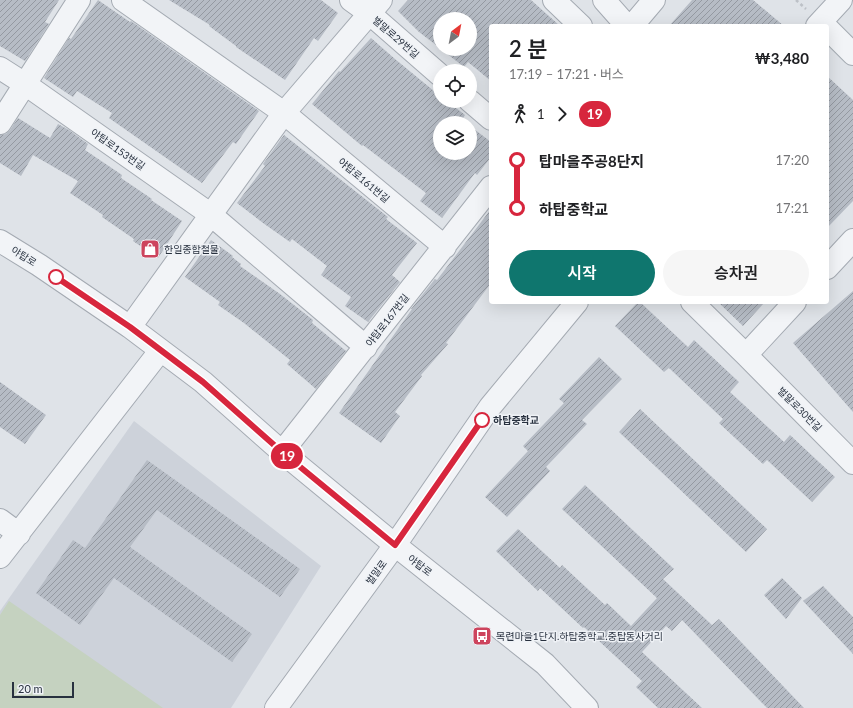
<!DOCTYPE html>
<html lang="ko">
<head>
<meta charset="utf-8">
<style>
  :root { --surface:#fff; --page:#f6f6f6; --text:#202124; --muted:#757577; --accent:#0f766e }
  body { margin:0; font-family:Lato,"Noto Sans KR",sans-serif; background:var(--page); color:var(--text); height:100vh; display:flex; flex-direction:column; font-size:15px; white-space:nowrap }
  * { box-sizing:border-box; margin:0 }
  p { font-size:13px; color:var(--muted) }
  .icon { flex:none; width:22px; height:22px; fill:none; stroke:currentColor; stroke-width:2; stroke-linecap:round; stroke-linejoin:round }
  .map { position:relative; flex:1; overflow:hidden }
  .sheet { position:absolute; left:489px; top:24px; width:340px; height:280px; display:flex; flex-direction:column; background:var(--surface); border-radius:4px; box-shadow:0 4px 16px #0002 }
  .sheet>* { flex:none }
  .badge { padding:0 8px; border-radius:13px; font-size:14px; line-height:26px }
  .needle { width:26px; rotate:32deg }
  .buttons { position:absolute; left:433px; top:12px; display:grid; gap:8px }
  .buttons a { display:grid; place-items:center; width:44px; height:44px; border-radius:50%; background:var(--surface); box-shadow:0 4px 16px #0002; font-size:20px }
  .scale { position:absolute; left:12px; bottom:10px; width:62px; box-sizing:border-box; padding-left:4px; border:2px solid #28313f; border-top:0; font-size:11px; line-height:14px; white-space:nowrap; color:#28313f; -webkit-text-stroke:3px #eff2f6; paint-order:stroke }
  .map>.badge { position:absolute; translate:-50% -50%; box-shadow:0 0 0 2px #fff }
  .legs { display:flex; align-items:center; gap:6px; height:44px; padding:0 20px; font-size:13px }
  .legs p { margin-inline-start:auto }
  .summary { display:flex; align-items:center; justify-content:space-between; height:68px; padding:0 20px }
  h1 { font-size:22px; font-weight:600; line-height:30px }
  .primary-button { display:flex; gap:8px; margin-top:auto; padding:8px 20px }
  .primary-button a { flex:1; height:46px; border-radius:24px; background:var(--accent); color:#fff; font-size:16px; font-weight:600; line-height:46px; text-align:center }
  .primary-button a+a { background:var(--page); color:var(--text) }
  ul { padding:0 20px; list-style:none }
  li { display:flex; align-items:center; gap:14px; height:48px; font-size:15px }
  li i { display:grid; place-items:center; width:6px; height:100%; margin:0 5px; background:currentColor }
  li i::after { content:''; width:10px; height:10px; margin:-5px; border:3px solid; border-radius:50%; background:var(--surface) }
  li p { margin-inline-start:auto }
  li:first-child i { background:linear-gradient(#0000 50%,currentColor 0) }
  li:last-child i { background:linear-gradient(currentColor 50%,#0000 0) }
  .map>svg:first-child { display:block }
</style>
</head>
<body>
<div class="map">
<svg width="853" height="708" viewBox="0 0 853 708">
  <defs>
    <pattern id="building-hatch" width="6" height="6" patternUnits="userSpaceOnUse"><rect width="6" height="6" fill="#b6bcc5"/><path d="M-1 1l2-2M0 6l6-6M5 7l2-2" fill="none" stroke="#9499a1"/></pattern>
  </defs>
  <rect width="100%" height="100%" fill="#dfe3e8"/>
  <!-- built -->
  <path fill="#cdd2da" d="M134 421 321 566 231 708H0V611Z"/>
  <!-- grass -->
  <path fill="#c5d2c0" d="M9 601 163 708H0V615Z"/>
  <!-- building -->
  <path fill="url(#building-hatch)" d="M0 0H59L45 22 49 24 25 61 0 46Z
    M98 0 130 22 131 21 259 111 236 144 233 142 202 183 109 118 112 113 77 91 73 97 44 78 69 38 71 39Z
    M169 0H321L338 13 318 41 314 38 285 80 236 47V46L209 26 210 25Z
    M408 0H531L560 26H491V81L468 62 464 67 441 49H470V19H440V48L419 32 398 11Z
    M692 0H753L784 26H669Z
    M371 38 395 59 440 96V101H447L465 115 462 120 467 123H440V153H470V126L491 142V157L477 175 475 173 442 218 420 201 426 193 363 145 362 146 312 104 339 71 340 72Z
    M827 76 853 100V201L827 228Z
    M18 118 50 138 58 124 69 130 88 144 85 150 122 175 121 178 152 199 151 200 182 221 158 258 133 241 134 239 102 217 103 215 70 193 78 181 33 155 21 176 0 163V135L6 134 10 130Z
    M284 135 388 217 386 219 417 243 392 275 400 282 368 322 345 306 351 297 321 275 327 266 292 239 290 242 263 223 237 203 265 166 263 164Z
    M491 209V283L446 343 448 344 421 375 422 376 395 412 400 416 381 443 339 413 412 309H411L435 279 437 280Z
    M211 240 233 256 232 257 241 264 240 266 280 294 313 320 312 323 346 351 316 389 287 364 290 360 244 323 218 305 220 302 185 277Z
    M853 291V412L793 343Z
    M638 302H640L688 347 694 340 739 382 730 392 784 442 790 435 835 477 812 502 767 460 763 464 719 423 723 419 669 368 664 372 615 326Z
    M718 302H765L743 326Z
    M599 357 622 379 582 420 587 424 546 467 550 471 507 517 485 497 528 451 523 446 564 403 559 399Z
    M0 382 46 415 25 444 0 427Z
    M640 409 767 529 746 552 619 432Z
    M147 460 300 569 280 597 157 510 130 547 252 634 232 662 114 578 80 625 36 593 73 540 85 548Z
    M585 485 674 569 663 579 712 625 719 619 804 708H767L682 620 672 631 666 626 642 652 702 708H658L636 687 642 681 584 627 583 628 540 588 538 591 496 551 518 529 560 568 562 565 605 605 607 603 631 626 657 598 562 509Z
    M782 578 802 598 786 619 764 595Z
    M823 586 853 617V654L803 601Z"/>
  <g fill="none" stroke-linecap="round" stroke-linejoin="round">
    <!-- minor casing -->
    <g stroke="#a4aab2" stroke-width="24">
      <path id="minor" d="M123 0 284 113 445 247
        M351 0 369 13 440 75
        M554 0 581 26
        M604 0 627 26
        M632 26 654 0
        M817 26 841 0
        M827 28 853 54
        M0 68 25 84 210 214 366 347
        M470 101 491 119
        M0 123 79 0
        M0 241 39 265 130 327 203 382 282 452 395 545 545 664 587 708
        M827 268 853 240
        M692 302 746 355 853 463
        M130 327 284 113 381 0
        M746 355 795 302
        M282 452 491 187
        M0 520 19 534
        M0 557 160 351
        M276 708 395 545 490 407 577 302"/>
    </g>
    <!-- path -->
    <path stroke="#bdc1c7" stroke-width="2.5" stroke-dasharray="3 3" stroke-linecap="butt" d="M796 0 806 9"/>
    <!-- minor -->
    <use href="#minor" stroke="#f2f4f7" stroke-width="22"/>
  </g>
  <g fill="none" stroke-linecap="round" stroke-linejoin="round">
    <!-- line-1 casing -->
    <g stroke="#fff" stroke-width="9">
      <path id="line-1" d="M56 277 130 327 203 382 282 452 395 545 482 420"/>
    </g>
    <!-- line-1 -->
    <use href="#line-1" stroke="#d7263d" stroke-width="6"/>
  </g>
  <!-- icons -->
  <defs>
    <g id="shop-square" transform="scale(1)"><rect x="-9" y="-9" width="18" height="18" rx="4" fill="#cd445d" stroke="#eff2f6"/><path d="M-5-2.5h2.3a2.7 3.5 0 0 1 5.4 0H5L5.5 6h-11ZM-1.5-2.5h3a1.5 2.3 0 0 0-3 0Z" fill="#fff"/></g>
    <g id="bus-square" transform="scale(1)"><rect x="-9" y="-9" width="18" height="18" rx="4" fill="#cd445d" stroke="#eff2f6"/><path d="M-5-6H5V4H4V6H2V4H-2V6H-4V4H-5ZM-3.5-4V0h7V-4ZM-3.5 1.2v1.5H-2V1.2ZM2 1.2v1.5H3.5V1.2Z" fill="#fff"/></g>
  </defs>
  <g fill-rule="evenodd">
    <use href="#shop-square" x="150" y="249"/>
    <use href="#bus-square" x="482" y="636"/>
  </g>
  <!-- markers -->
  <g fill="#fff" stroke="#d7263d" stroke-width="2">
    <circle cx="56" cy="277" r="7"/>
    <circle cx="482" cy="420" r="7"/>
  </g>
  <g text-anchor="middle" stroke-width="3" stroke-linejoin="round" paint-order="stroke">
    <!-- street labels -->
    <g font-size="10" fill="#28313f" stroke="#eff2f6">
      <text transform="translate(396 37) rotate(41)" y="4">벌말로29번길</text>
      <text transform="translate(118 149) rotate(35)" y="4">야탑로153번길</text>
      <text transform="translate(364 180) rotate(40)" y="4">야탑로161번길</text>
      <text transform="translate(24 256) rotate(32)" y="4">야탑로</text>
      <text transform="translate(387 320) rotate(-52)" y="4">야탑로167번길</text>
      <text transform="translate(800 409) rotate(45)" y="4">벌말로30번길</text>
      <text transform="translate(420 565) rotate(38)" y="4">야탑로</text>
      <text transform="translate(376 572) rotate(-54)" y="4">벌말로</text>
    </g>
    <!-- poi labels -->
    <g font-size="10" fill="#28313f" stroke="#eff2f6" text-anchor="start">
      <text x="164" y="253">한일종합철물</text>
      <text x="496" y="640">목련마을1단지.하탑중학교.중탑동사거리</text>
    </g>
    <!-- stop labels -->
    <g font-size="10" font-weight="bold" fill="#28313f" stroke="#eff2f6" text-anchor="start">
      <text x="493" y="424">하탑중학교</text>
    </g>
  </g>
</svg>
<div class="buttons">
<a><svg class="needle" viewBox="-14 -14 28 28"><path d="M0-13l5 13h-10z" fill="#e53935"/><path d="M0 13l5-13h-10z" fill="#757577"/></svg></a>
<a><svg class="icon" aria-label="locate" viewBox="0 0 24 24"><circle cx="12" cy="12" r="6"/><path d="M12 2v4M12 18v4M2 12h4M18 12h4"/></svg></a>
<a><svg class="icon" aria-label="layers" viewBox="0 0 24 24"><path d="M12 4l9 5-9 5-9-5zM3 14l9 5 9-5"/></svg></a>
</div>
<div class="scale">20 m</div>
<b class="badge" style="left:287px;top:456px;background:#d7263d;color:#fff">19</b>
<section class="sheet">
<div class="summary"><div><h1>2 분</h1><p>17:19 – 17:21 · 버스</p></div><b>₩3,480</b></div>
<div class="legs"><svg class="icon" aria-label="walk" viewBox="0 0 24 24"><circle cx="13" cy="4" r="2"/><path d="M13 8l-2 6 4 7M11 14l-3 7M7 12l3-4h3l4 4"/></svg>1<svg class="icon" aria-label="forward" viewBox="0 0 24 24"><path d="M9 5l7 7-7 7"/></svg><b class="badge" style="background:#d7263d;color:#fff">19</b></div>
<ul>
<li><i style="color:#d7263d"></i><b>탑마을주공8단지</b><p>17:20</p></li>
<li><i style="color:#d7263d"></i><b>하탑중학교</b><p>17:21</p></li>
</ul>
<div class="primary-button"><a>시작</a><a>승차권</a></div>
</section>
</div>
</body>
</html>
